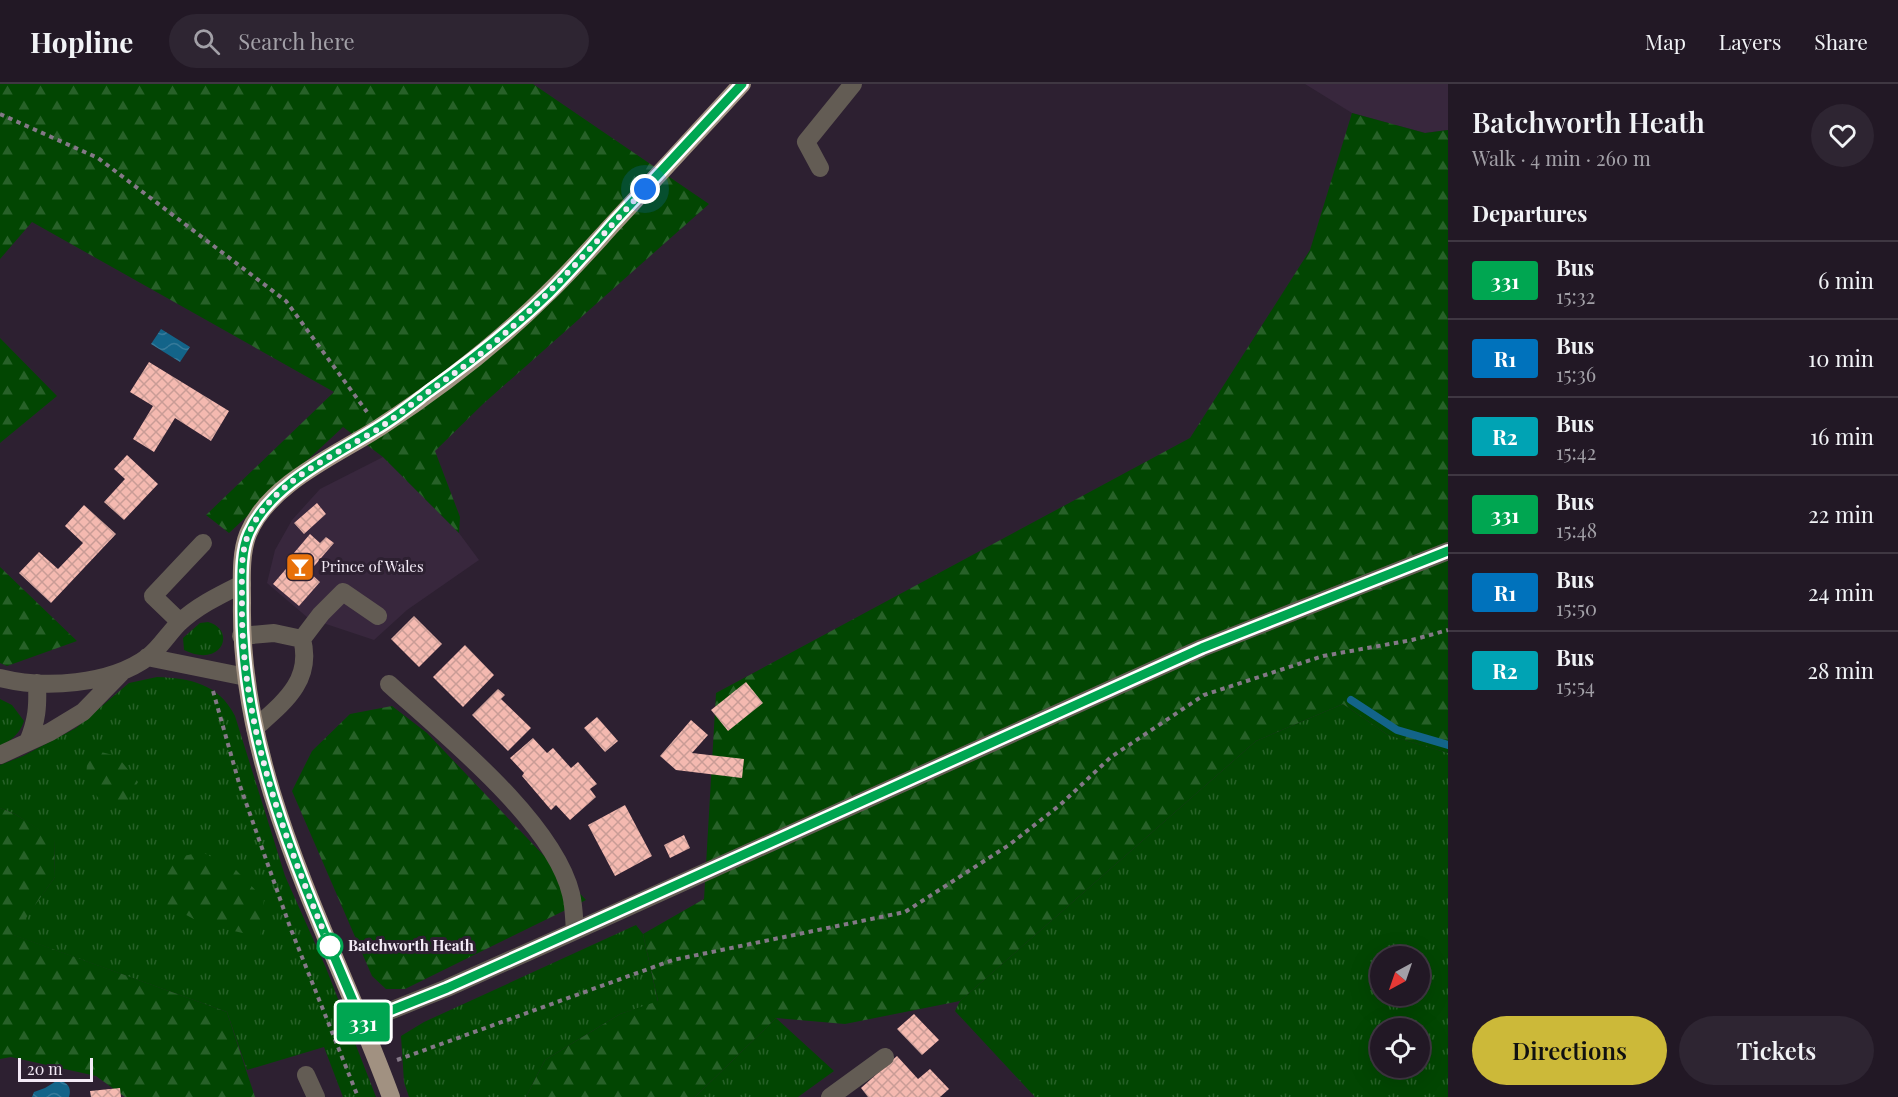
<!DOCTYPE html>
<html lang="en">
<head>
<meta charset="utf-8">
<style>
  :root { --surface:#221825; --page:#2e2532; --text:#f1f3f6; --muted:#a2a0a7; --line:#3f3742; --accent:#ccb939 }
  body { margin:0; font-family:"Playfair Display",serif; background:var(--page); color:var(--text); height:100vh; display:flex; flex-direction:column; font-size:22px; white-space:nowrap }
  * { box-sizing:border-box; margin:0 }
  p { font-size:20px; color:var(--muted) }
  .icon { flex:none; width:33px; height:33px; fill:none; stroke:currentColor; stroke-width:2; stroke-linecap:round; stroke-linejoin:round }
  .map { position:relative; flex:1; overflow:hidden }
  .side { display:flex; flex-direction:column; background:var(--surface); width:450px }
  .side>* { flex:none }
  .badge { padding:0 12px; border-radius:4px; font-size:21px; line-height:39px }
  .needle { width:39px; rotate:220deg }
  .buttons { position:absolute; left:1370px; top:862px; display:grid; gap:12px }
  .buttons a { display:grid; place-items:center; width:60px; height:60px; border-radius:50%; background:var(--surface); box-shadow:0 6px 24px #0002,0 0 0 2px var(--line); font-size:30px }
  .scale { position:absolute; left:18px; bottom:15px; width:75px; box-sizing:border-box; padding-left:6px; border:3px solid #f3eaf6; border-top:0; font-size:16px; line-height:21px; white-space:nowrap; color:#f3eaf6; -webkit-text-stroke:4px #2d2031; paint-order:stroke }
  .you { position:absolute; width:30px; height:30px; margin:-15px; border:4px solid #fff; border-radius:50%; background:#1a73e8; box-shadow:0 0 0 9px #1a73e833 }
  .map>.badge { position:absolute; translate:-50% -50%; box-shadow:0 0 0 3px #fff }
  h2 { padding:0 24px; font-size:22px; line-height:54px }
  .round { display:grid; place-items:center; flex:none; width:63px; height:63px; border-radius:32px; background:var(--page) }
  .headline { display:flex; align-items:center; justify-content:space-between; height:102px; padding:0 24px }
  h1 { font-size:28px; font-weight:600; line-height:45px }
  .button { display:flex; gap:12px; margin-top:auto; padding:12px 24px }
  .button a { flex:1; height:69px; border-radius:36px; background:var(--accent); color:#111; font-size:24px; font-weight:600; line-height:69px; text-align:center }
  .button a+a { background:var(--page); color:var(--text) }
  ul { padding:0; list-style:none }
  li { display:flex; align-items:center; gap:18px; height:78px; padding:0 24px; border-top:2px solid var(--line) }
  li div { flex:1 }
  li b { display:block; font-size:22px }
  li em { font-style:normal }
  li .badge { min-width:66px; font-weight:700; text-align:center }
  header { display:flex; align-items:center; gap:36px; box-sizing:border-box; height:84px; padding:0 30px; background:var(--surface); border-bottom:2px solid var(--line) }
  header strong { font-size:28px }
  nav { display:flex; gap:33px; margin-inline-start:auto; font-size:21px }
  .search { width:420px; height:54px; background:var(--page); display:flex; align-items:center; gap:15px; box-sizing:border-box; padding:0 21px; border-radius:33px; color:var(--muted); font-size:22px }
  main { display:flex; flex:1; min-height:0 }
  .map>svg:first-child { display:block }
</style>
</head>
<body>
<header>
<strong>Hopline</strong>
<div class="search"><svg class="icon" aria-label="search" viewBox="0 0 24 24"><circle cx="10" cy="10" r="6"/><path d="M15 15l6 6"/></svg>Search here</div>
<nav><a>Map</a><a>Layers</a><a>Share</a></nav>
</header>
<main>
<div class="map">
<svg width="1448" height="1013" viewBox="0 0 1448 1013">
  <defs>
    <pattern id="grass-tufts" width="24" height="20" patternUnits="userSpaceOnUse" patternTransform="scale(1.5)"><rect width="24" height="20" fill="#024602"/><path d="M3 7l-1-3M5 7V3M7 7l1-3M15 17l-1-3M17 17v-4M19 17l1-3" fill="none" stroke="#276128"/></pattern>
    <pattern id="forest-firs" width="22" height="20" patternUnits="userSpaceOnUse" patternTransform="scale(1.5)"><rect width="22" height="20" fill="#024602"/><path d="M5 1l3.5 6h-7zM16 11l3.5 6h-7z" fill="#276128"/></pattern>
    <pattern id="water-waves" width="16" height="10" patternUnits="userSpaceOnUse" patternTransform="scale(1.5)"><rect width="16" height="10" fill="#136489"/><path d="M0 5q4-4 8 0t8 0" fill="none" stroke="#367a9a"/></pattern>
    <pattern id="building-cross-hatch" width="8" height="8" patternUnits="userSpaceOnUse" patternTransform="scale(1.5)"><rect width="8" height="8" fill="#f4b9b0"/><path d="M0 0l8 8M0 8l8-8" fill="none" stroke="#c99c96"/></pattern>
  </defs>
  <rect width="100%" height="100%" fill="#2d2031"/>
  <!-- built -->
  <path fill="#38273d" d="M1305 0H1448V46L1425 49 1352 29Z
    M383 373 459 449 479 476 407 526 374 556 308 534 267 499 275 466 292 436 320 405Z"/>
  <!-- grass -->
  <path fill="url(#grass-tufts)" fill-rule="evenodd" d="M208 538C237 546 222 585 184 566L183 554 200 539Z
    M157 593C190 594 219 600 235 632L285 792 326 884 376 1013H343L324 963 247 986 227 928 13 851 55 793 54 756 15 730 0 724V681L23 672 76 644 129 599Z
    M0 615 12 621 24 637C20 650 11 656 0 663Z
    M1343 620 1388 651 1448 669V1013H1035L955 927 960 917 1256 657ZM1380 873H1419V912H1380ZM1380 945H1419V984H1380Z
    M636 841 643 850 658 918 620 930 545 976 526 1013H409L404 998 401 952 424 938Z
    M776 934 834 987 798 1013H695Z"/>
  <!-- forest -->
  <path fill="url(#forest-firs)" d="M0 0H533L709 120 483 320 435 367 460 433 459 449 383 373 343 343 229 449 206 431 334 308 32 138 0 175Z
    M1352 29 1425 49 1448 46V669L1388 651 1343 620 1256 657 960 917 845 940 776 934 695 1013H526L545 976 620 930 658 917 643 850 704 815 716 609 1190 354 1310 166Z
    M0 254 57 312 0 359Z
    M0 483 77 557 7 582 0 579Z
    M392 622 427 649 586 816 405 905H386L372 892 292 707 312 667 350 630Z
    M101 668 117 672 138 698 126 720 102 719 86 697 87 679Z
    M0 724 15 730 54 755 55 793 14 851 227 928 255 1013H125L96 992 11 973 0 975Z
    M202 768 236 786 264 815 260 853 203 840 164 819 160 797 174 774Z"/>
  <!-- water -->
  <path fill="url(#water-waves)" d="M161 245 190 263 180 278 151 260Z
    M58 996C67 998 72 1003 69 1013H32L34 1008 45 1004Z"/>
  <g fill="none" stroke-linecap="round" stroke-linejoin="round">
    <!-- stream -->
    <path stroke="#136489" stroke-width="8" d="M1351 616 1397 646 1448 661"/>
  </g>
  <!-- building -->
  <path fill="url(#building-cross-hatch)" d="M149 278 229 327 211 357 175 334 154 368 133 355 153 322 130 308Z
    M127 371 158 400 124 436 104 418 125 395 114 385Z
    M317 419 326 430 304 450 294 439Z
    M84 421 116 450 51 519 19 489 39 468 58 485 83 459 65 442Z
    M310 450 320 459 326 453 334 459 309 488 320 498 299 522 273 500 291 479 288 476Z
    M414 532 442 560 419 583 391 555Z
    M465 561 494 591 463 623 433 593Z
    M746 598 763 619 728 647 711 626Z
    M498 605 505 611 501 615 531 644 508 667 472 631Z
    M597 633 618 657 605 668 584 644Z
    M691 636 708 651 692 669 744 675 742 694 676 686 660 672Z
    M533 654 547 669 553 664 571 684 578 678 597 700 590 705 596 713 570 736 556 721 551 726 522 692 524 689 510 674Z
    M625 721 652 772 615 792 588 741Z
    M684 751 690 764 670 774 664 761Z
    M914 930 939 956 922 971 897 945Z
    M897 972 918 995 930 985 949 1005 940 1013H868L861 1004Z
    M120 1004 121 1013H91L90 1007Z"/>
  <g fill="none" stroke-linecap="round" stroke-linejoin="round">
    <!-- path -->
    <path stroke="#847887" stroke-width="4" stroke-dasharray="4.5 4.5" stroke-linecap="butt" d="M0 30 98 74 286 217 367 328
      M213 607 239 699 290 843 358 1013
      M397 976 673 876 905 828 1009 761 1060 721 1111 673 1204 611 1323 572 1412 556 1448 546"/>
    <!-- minor -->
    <path stroke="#635c54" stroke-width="18" d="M820 84 806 58 853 0
      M180 538 153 512 203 459
      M241 552 274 549 302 555C313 597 283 619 255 644
      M302 555 321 530 343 508 378 532
      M147 573 246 593
      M0 594C44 605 110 601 148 573 160 564 168 550 179 539 197 522 220 511 242 500
      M389 600C444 650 553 737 571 810 574 822 574 835 575 847
      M28 658C37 636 38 623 37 599
      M0 671 50 648 83 628 121 589
      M362 938 447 904 575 847 1202 564 1448 467
      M306 991 316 1013
      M830 1013 885 973"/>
    <!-- major -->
    <path stroke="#a19181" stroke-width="18" d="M391 1013C332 852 239 695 242 519 242 497 240 470 248 450 269 399 337 371 380 343 438 305 498 259 548 209 571 187 592 163 613 140 656 93 699 47 742 0"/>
  </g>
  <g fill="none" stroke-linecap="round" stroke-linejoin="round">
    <!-- line casing -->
    <g stroke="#fff" stroke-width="14">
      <path id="line" d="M742 0C699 46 656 93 613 139 592 163 571 187 549 209 512 245 471 277 429 307 412 320 395 334 376 345 333 372 271 400 249 449 240 469 242 497 242 519 240 667 306 805 362 938L447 904 532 866 1202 564 1448 467"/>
    </g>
    <!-- line -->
    <use href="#line" stroke="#00a651" stroke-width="9"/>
    <!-- walk -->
    <path stroke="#f3eaf6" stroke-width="6" stroke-dasharray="0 10.8" d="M330 862C283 752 240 637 242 515 242 495 240 468 249 449 271 398 334 372 378 345 394 334 409 322 424 311 443 297 461 285 479 271 541 222 592 162 645 105"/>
  </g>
  <!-- icons -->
  <defs>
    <g id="bar-square" transform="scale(1.5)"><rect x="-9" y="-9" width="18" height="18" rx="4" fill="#e8710a" stroke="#2d2031"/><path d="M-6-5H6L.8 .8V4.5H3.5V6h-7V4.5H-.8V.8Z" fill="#fff"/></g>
  </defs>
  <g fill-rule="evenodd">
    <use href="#bar-square" x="300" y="483"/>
  </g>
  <!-- markers -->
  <circle fill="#fff" stroke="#00a651" stroke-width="3" cx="330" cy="862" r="12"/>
  <g text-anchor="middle" stroke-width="6" stroke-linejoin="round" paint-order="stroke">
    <!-- poi labels -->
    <g font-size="15" fill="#f3eaf6" stroke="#2d2031" text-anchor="start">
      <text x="321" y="488">Prince of Wales</text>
    </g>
    <!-- stop labels -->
    <g font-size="15" font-weight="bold" fill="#f3eaf6" stroke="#2d2031" text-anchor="start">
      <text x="348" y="867">Batchworth Heath</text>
    </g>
  </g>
</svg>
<div class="buttons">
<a><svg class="needle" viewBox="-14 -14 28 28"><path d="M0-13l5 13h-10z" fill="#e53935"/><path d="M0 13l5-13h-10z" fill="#a2a0a7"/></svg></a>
<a><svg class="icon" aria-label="locate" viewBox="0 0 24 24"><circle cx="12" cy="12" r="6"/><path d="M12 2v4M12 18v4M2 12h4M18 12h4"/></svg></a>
</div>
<div class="scale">20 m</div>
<div class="you" style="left:645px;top:105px"></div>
<b class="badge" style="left:363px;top:938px;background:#00a651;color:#fff">331</b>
</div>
<section class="side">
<div class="headline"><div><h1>Batchworth Heath</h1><p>Walk · 4 min · 260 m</p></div><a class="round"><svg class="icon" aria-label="heart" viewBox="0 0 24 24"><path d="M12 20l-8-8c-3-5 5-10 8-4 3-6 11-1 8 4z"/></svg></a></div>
<h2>Departures</h2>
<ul>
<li><span class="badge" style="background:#00a651;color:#fff">331</span><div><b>Bus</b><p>15:32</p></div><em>6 min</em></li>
<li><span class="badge" style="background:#0072bc;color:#fff">R1</span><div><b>Bus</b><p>15:36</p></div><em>10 min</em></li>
<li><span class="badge" style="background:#00a3b4;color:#fff">R2</span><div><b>Bus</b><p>15:42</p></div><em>16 min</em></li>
<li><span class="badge" style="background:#00a651;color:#fff">331</span><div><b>Bus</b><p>15:48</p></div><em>22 min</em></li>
<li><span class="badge" style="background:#0072bc;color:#fff">R1</span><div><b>Bus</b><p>15:50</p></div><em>24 min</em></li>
<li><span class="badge" style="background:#00a3b4;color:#fff">R2</span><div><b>Bus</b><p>15:54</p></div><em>28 min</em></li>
</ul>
<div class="button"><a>Directions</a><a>Tickets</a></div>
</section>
</main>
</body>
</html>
